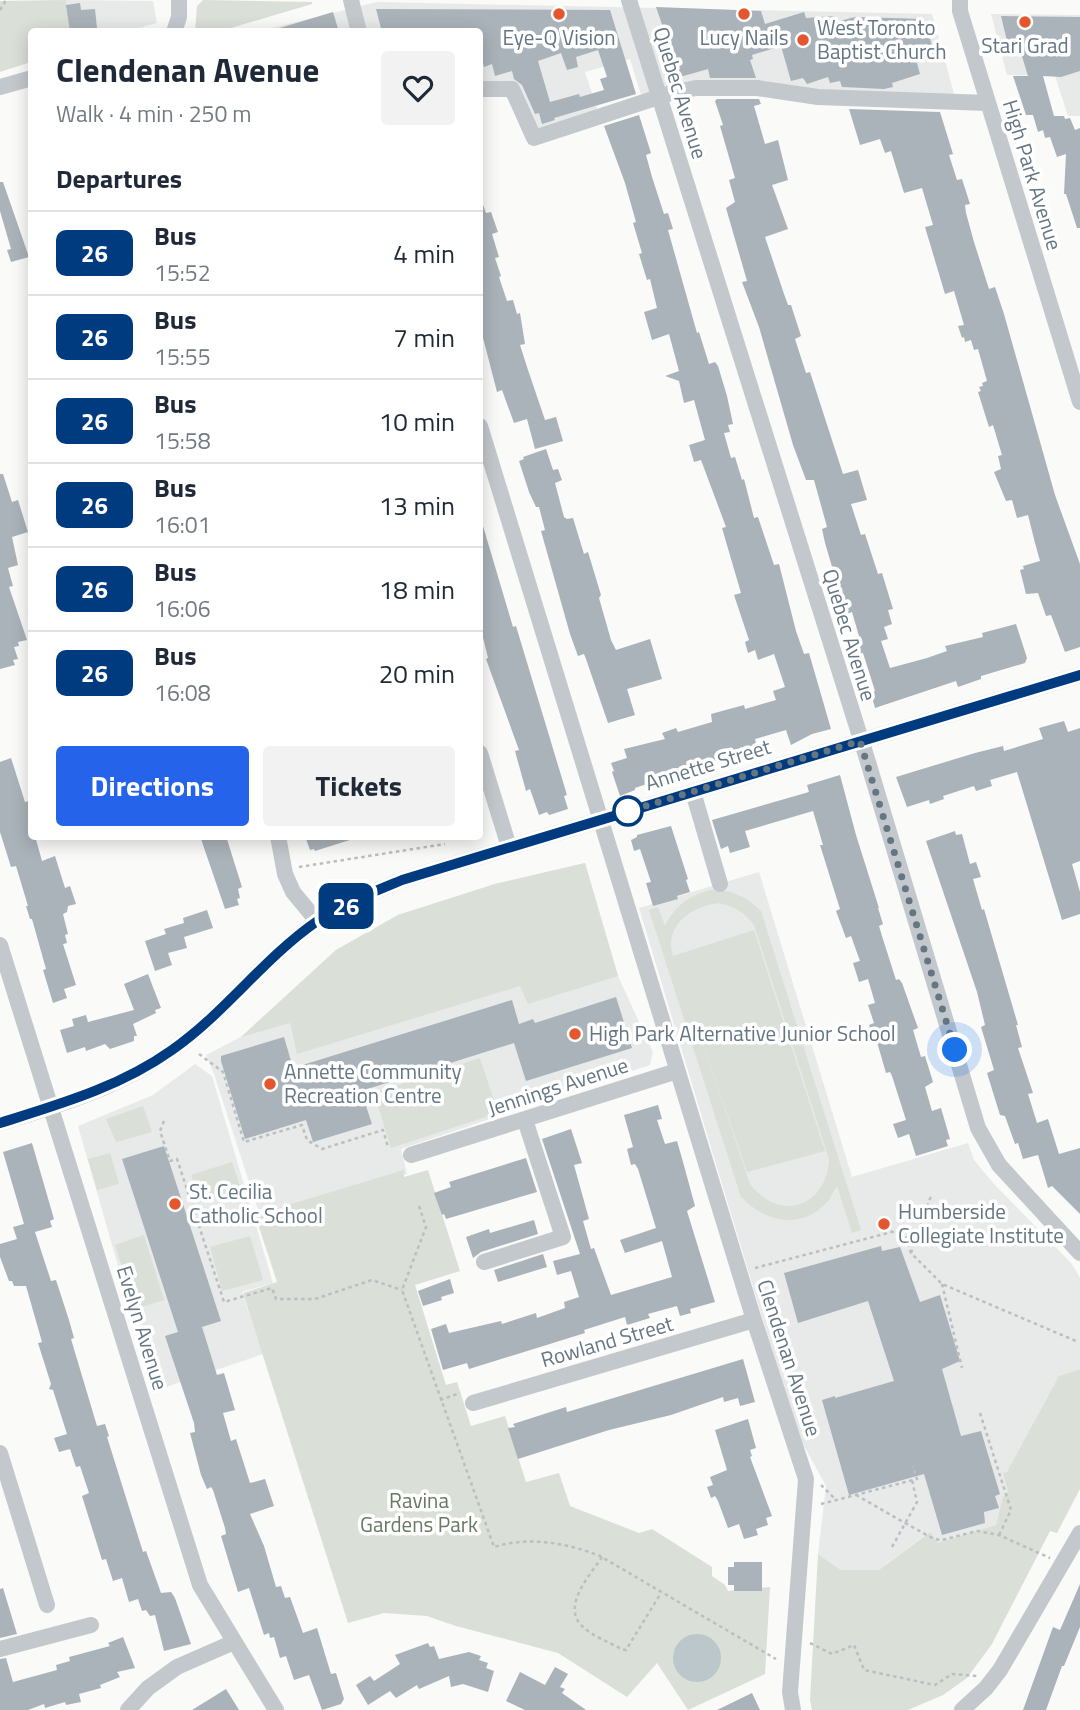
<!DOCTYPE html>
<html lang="en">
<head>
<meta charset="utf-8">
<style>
  :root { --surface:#fff; --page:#f2f2f3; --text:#1f2937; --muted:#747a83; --line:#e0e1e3; --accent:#2563eb }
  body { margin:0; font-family:"Titillium Web",sans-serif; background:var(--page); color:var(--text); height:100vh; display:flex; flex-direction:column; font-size:26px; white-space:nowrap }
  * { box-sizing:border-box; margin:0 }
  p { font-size:23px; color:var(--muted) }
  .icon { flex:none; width:38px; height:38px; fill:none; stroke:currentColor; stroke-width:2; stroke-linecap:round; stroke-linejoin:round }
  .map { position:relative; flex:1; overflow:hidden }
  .sheet { position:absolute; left:28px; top:28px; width:455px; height:812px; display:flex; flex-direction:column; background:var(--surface); border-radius:7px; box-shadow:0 4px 18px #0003 }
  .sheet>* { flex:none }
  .badge { padding:0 14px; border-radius:10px; font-size:24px; line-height:46px }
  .you { position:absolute; width:35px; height:35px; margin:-18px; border:5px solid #fff; border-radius:50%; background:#1a73e8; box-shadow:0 0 0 10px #1a73e833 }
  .map>.badge { position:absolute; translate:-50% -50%; box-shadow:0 0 0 4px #fff }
  h2 { padding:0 28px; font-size:26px; line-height:63px }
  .round { display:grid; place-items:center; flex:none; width:74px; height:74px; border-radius:7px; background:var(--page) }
  .summary { display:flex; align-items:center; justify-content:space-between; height:119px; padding:0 28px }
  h1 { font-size:33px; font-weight:700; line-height:52px }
  .primary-button { display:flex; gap:14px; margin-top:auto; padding:14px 28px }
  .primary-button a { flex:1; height:80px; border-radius:7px; background:var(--accent); color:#fff; font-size:28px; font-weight:700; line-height:80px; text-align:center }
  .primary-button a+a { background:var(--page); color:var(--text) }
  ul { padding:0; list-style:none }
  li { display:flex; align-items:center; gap:21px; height:84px; padding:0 28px; border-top:2px solid var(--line) }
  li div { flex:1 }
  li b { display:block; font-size:26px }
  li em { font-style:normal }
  li .badge { min-width:77px; font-weight:700; text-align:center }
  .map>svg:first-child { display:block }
</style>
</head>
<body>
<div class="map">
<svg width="1080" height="1710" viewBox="0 0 1080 1710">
  <rect width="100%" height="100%" fill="#fafaf8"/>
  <!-- built -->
  <path fill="#e8e9e9" d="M66 0 153 1 157 23 128 31H70Z
    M377 2 932 14 955 97 722 86 642 98 630 59 585 72 599 114 525 133 512 93 480 94V32H256Z
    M991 14 1080 15V116H1068L1055 76 1007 75Z
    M585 863 618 976 653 1052 650 1065 401 1149 407 1174 260 1216 214 1074 206 1055 241 1037 336 950 398 915 495 884Z
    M759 872 852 1177 968 1143 974 1160 994 1184 1072 1264 1080 1278V1369L1059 1376 1008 1492 1002 1499 996 1525 938 1544 929 1532 879 1570H841L818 1554 826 1486 797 1433 639 908Z
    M195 1064 212 1076 273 1283 242 1292 263 1354 154 1391 78 1126 153 1095Z"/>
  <!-- green -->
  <path fill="#dadfd7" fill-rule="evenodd" d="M66 0 70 31 32 32 31 62 0 72V1Z
    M203 0 312 2V4L221 31H195L197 6Z
    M585 863 618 976 528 1004 520 986 297 1054 290 1023 241 1037 336 950 398 915 495 884Z
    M716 889C735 892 747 897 761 911L861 1230 852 1233 837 1186C834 1191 831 1196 828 1201 802 1231 765 1222 741 1197L649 910 658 907 665 926C677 903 691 894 716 889ZM718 903C734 906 744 912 754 925L829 1159C827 1207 780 1223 750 1184L691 1009 747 1172 825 1151 754 930 673 956C663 926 692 906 718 903Z
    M480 1058 498 1113 391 1148 374 1093Z
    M143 1106 152 1132 116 1142 106 1119Z
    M110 1153 119 1184 97 1190 88 1159Z
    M232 1162 241 1189 200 1202 191 1175Z
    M404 1170V1177L428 1170 460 1271 415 1285 446 1385 457 1382 471 1426 505 1416 526 1482 559 1473 570 1506 639 1533 652 1529 712 1567V1576L725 1585 728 1591 770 1587 765 1674 688 1710 657 1663 627 1697 558 1653 456 1626 427 1616 384 1613 348 1623 243 1293 277 1282 255 1215Z
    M144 1235 164 1300 135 1309 115 1245Z
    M250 1236 263 1280 222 1291 210 1247Z
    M1080 1369V1489L1057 1533 1050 1531 992 1644 967 1678 943 1695 908 1710H812L810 1700 818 1554 841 1570H879L930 1532 938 1543 996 1525 1002 1499 1008 1491 1003 1473 1007 1472 1059 1376Z"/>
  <!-- water -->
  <path fill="#bbc7cb" d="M673 1658a24 24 0 1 1 48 0a24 24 0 1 1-48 0Z"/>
  <!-- building -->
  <path fill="#aab3b9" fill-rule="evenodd" d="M80 3 81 10 95 9 97 28 70 32 66 5Z
    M656 7 761 11 765 24 804 12 806 18 835 16 836 22 855 17 924 19 936 58 917 63 920 74 892 83 893 87 884 89 842 87 840 81 830 83 828 77 807 84 803 78 791 81 781 46 752 55 753 59 750 60 756 78H710L708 69 680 77Z
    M376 9 610 10 636 94 554 118 555 120 542 124 539 113 535 114 522 85 514 79 512 71 495 76 492 64 484 67 480 51V32H382ZM598 50 607 77 600 79 604 90 580 97 579 94 550 102 538 61 561 53 567 70 578 67 576 57Z
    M333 12 339 32H280V28Z
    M1001 16 1080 17V71L1061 77 1043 76 1054 116H1064L1065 119 1070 118 1075 130 1080 128V228H1077L1066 194H1064L1066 154 1057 157 1050 137 1045 138 1043 130 1038 132 1033 115H1026L1013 76H1028L1017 40 1007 41Z
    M717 99H759L761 104 754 106 765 144 778 140 788 180 772 185 788 229 765 237 783 291 788 305H791L801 336 795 339 806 373 810 372 843 474 858 470 867 500 851 504 861 535 865 534 878 574 882 573 893 609 888 610 892 624 884 627 888 639 881 641 890 668 927 658 947 651 945 646 983 637 982 633 1016 624 1027 658 1025 663 981 676V679L958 687 956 681 875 708 871 693 875 691 863 653 859 654 853 637 859 636 852 612 846 614 825 543 822 529 827 527 814 480H806L793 445 759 327 742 282 747 281 726 208 735 202 729 180 735 178 720 126 723 125 715 101Z
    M849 109 940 112 953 154 949 155 957 180 962 179 970 204 965 205 966 213 974 242 989 289 995 287 1004 314 1055 495 1080 564V647L1065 652 1051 615 1046 616 1038 593 1026 594 1020 570 1024 569 1023 566 1040 561 1035 543 1028 515 1017 518 1012 500 1006 501 994 472 1001 469 998 456 1002 455 993 425 989 427 978 392 981 391 979 387 983 386 982 383 987 381 978 349 974 350 971 340 965 342 964 337 962 338 958 326 964 325 954 291 945 294 925 227 933 225 922 188 904 193 891 151 885 153 880 139 860 145Z
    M639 115 651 153 646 155 652 177 664 214 668 213 673 229 668 230 697 333 699 332 709 364 715 362 718 366 727 396 733 424 728 425 730 432 724 433 731 458 735 457 742 480 744 479 754 518 758 517 774 565 779 564 796 631 804 654 809 653 831 729 812 734 791 745 786 730 755 739 757 748 689 769V772L677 776 676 774 635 788V790L620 796 612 772 614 771 611 763 627 758 624 749 665 739 662 733 676 728 678 732 712 722 711 714 744 705 745 709 776 700 773 691 785 687 774 654 758 660 755 650 748 653 745 642 749 640 734 595 741 593 722 528 726 527 701 460 694 462 689 445 705 440 694 400 684 403 679 381 665 376 679 371 669 334 652 340 644 312 657 308 650 279 647 280 639 254 642 253 633 223 636 222 625 183 604 126Z
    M0 182H3L29 257 11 262 7 250 11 249 0 211Z
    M482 202 486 213 491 212 498 232 492 234 499 257 495 258 501 276 499 277 507 301 513 300 517 314 520 313 525 344 520 345 528 370 545 420 556 417 563 441 535 449 527 419 514 423 502 390 497 392 480 326V203Z
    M546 449 553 470 558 469 562 480 555 483 564 517 567 519 573 518 584 554 588 552 601 595 599 598 611 640 616 650 650 639 662 679 627 689 635 715 608 723 586 659 584 654 578 656 570 634 541 531 545 530 539 507H536L529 492 519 461 524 459 523 457Z
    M0 474H3L12 502 18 500 28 532 12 537 18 565 8 568 13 586 9 587 27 640 18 642 19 646 14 647 18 659 13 660 15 665 0 669Z
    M480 526H483L513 627 516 626 567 795 564 796 568 809 549 815 547 812 539 815 530 789 526 791 515 751 519 750 486 659 488 658 480 625Z
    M1064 721 1068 732 1080 728V861L1072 864 1080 892V914L1062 920 1017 772 990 780 992 786 976 791 974 786 943 796 944 799 930 804 929 800 907 807 896 777 975 753 1003 746 1004 751 1043 739 1039 728Z
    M11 758 25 802 32 800V836H35L42 861 55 856 65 888 70 886 76 904 68 906 67 912 63 914 68 934 65 935 67 943 63 944 76 985 64 989 67 998 53 1003 43 970 46 969 32 919H30L26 906H28L16 866 11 867 0 832V762Z
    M840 775 856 835 879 908H878L883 924 879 926 882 936 896 980 899 979 902 983 918 1028 913 1030 921 1057 925 1056 933 1082 925 1087 932 1111 941 1108 950 1139 946 1140 948 1146 916 1156 909 1134 898 1138 893 1124 906 1120 892 1076 890 1072 886 1073 877 1042 875 1043 869 1025 874 1023 868 1005 875 1003 868 979 859 982 853 963 860 961 851 936 846 938 836 911 840 909 820 845H823L813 811 745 831 750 847 730 853 728 846 721 849 712 820 809 792 807 785Z
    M671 826 688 879 686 880 690 892 677 896 678 899 653 906 646 883 651 882 640 849 634 851 631 840 637 837V835Z
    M955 831 956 835 962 834 970 864 976 862 981 877 973 879 982 910 984 909 1018 1025H1016L1022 1047 1018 1048 1033 1093 1028 1094 1037 1123 1048 1119 1059 1154 1080 1148V1214L1052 1186 1048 1188 1038 1155 1023 1159 1018 1143 1015 1144 1005 1116 1000 1115 987 1073 994 1070 981 1027 985 1025 977 992 926 841Z
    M210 836H226L242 887 238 889 240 898 237 899 239 905 225 909 201 839Z
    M305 836H352L353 839 315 851 314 849 310 850Z
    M207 910 213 928 184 937 187 948 168 953 172 965 155 971 145 941 166 934 164 929 184 923 183 918Z
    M148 974 161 1008 155 1010 156 1013 133 1024 137 1036H134V1041L110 1049 105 1044 86 1051 85 1047 67 1053 60 1030 74 1026 72 1019 86 1015 88 1022 134 1010 124 984Z
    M616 997 632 1048 526 1081 514 1043 361 1091 372 1124 313 1142 306 1120 245 1139 221 1061V1056L284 1037 293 1068 512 1000 519 1024 533 1019 535 1023Z
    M658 1105 662 1119 657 1120 665 1144 677 1141 683 1162 695 1206 687 1211 715 1302 690 1309 691 1313 680 1316 677 1306 648 1314 650 1318 627 1325 625 1317 584 1330 585 1333 469 1369 467 1363 443 1370 431 1329 446 1324 449 1333 501 1321 502 1324 536 1313 537 1318 565 1308 564 1302 579 1297 571 1271 557 1275 553 1261 580 1254 542 1139 571 1129 582 1163 574 1165 589 1219 583 1221 591 1249 594 1248 611 1295 672 1277 662 1241 625 1253 620 1240 656 1228 638 1169 635 1164 631 1165 627 1149 633 1147 624 1115Z
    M32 1143 54 1219 50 1221 52 1227 35 1232 51 1281 56 1280 69 1320 74 1338 71 1339 97 1426 105 1424 109 1436 107 1437 143 1552 146 1551 161 1593 171 1592 175 1598 191 1644 164 1651 155 1615 150 1616 146 1610 142 1611 138 1599 129 1602 122 1578 113 1581 106 1559 102 1560 82 1496 89 1493 80 1466 76 1467 70 1449 59 1452 54 1438 67 1434 53 1390 49 1389 51 1384 38 1343 42 1342 26 1286H14L12 1281H9L0 1257V1244L17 1239 13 1227 24 1224 3 1152Z
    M164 1146 221 1321 202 1327 217 1375 224 1373 235 1410 223 1413 231 1441 236 1439 250 1483 265 1479 274 1506 250 1514 264 1546 276 1587 281 1586 285 1598 290 1597 303 1633 317 1628 331 1674 336 1673 344 1699 341 1704 322 1710 309 1675 294 1680 286 1656 280 1658 274 1637 270 1638 269 1633 264 1635 263 1632 249 1588 238 1592 231 1569 221 1536 226 1534 225 1528 213 1490 211 1487 207 1489 201 1475 190 1433 195 1432 194 1423 165 1336 178 1332 122 1159Z
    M526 1158 537 1192 446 1219 444 1214 442 1215 434 1193 451 1187 449 1182Z
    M534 1220 538 1234 481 1252 473 1258 466 1237 489 1229 490 1233Z
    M881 1246 882 1251 900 1247 920 1302 940 1295 960 1361 942 1369 961 1436 981 1431 1000 1494 995 1496 999 1508 984 1512 985 1523 942 1535 924 1474 849 1495 822 1400 835 1396V1398L894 1381 868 1301 798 1323 784 1273Z
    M543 1254 547 1267 498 1282 494 1270Z
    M450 1279 454 1293 441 1297 442 1300 423 1306 418 1291Z
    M743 1359 755 1402 740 1406 738 1398 724 1402 723 1397 671 1415 609 1430 518 1459 508 1428 515 1427 513 1424 566 1407 567 1412Z
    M748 1419 756 1448 750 1450 752 1456 750 1457 772 1516 766 1518 768 1525 756 1529 758 1535 744 1539 739 1524 728 1528 718 1501 715 1496 711 1498 707 1487 713 1485 710 1477 727 1470 715 1430Z
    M734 1562H762V1591H734V1585H728V1567H734Z
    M1080 1584V1627L1064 1666H1062L1046 1710H1023L1053 1627 1060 1630Z
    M3 1588 17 1634 0 1638V1589Z
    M123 1637 135 1668 117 1672 120 1677 100 1685 101 1688 79 1694 81 1702 66 1705 65 1702 45 1708 44 1704 28 1710H0V1659L6 1658 13 1682 57 1670 56 1665 70 1661 69 1657 110 1646 108 1643Z
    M428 1643 430 1647 434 1646 439 1659 469 1652 481 1656 479 1660 488 1663 486 1668 494 1671 488 1692 463 1684 451 1687 449 1676 419 1689 417 1685 396 1698 390 1691 368 1705 356 1685 370 1676 374 1681 400 1664 395 1655Z
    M555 1667 568 1674 560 1687 565 1689 562 1693 586 1710H525L506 1701 520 1672 545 1685Z
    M226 1689 239 1710H192Z
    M752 1693 760 1710H717Z"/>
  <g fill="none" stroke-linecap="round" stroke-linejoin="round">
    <!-- path -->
    <path stroke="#bbbfc2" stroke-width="2.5" stroke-dasharray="3.5 3.5" stroke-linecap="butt" d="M0 10 6 0
      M299 867 445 844
      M199 1054 223 1072 244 1142 302 1125 307 1140 322 1149 383 1130 388 1147
      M164 1121 160 1131 170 1161 177 1159 224 1302 272 1288 276 1299H315L372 1280 402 1290
      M419 1206 426 1227 402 1290 494 1547C529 1536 567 1543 600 1556L776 1659
      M911 1253 931 1196
      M755 1268 903 1229 911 1253 942 1284 1076 1341
      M942 1284 962 1368
      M440 1400 460 1393
      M980 1413 1011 1510 999 1535
      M821 1485 836 1500
      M856 1495 905 1523
      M821 1504 917 1479 913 1466
      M905 1523 934 1539 942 1540 977 1531 999 1535 1050 1558
      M892 1547 917 1502 912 1480
      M602 1557C591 1574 561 1606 582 1626 592 1636 609 1642 621 1649L626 1650 661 1593
      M810 1643 832 1654 854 1645 864 1670 935 1685 952 1674 977 1676"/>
    <!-- minor -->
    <path stroke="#c3c8cc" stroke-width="16" d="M351 0 359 32
      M629 0 868 762 978 1128 999 1165 1080 1253
      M960 0V11L1080 402
      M174 32 179 17V0
      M0 87 32 78
      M480 89H512L534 138 671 93 696 88H757L818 97 988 103
      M480 426 754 1320 806 1479 790 1692 793 1710
      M480 753 509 847
      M693 792 720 884
      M278 836 285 874 293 892 317 921
      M0 945 200 1585 276 1710
      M0 1123C60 1105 120 1087 172 1050 225 1013 263 959 316 922 342 904 373 892 402 880L1080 675
      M411 1155 677 1071
      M484 1262 563 1237 525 1120
      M473 1403 754 1320
      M0 1453 47 1605
      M0 1649 91 1625
      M128 1710 148 1688 177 1667 234 1642
      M962 1710 986 1688 1000 1670 1080 1533"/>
  </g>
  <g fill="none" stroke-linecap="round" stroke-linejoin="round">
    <!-- line casing -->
    <g stroke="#fff" stroke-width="16">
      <path id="line" d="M0 1123C60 1104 120 1087 172 1050 225 1013 263 959 316 922 342 904 373 892 402 880L1080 675"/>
    </g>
    <!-- line -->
    <use href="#line" stroke="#003b80" stroke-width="10"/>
    <!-- walk -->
    <path stroke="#657683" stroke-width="7" stroke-dasharray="0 12.6" d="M628 811 619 814 860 741 955 1050"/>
  </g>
  <!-- markers -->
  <g fill="#e4572e" stroke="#fff" stroke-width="2.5">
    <circle cx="559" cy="14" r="7"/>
    <circle cx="744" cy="14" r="7"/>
    <circle cx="1025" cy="22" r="7"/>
    <circle cx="803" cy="40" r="7"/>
    <circle cx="575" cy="1034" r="7"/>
    <circle cx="270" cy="1084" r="7"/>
    <circle cx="175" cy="1204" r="7"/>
    <circle cx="884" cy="1224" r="7"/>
  </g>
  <circle fill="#fff" stroke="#003b80" stroke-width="3.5" cx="628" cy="811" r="14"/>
  <g text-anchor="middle" stroke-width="7" stroke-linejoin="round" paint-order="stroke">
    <!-- poi labels -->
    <g font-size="21" fill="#657683" stroke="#fff" text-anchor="start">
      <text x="817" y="35">West Toronto<tspan x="817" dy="24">Baptist Church</tspan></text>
      <text x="559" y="45" text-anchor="middle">Eye-Q Vision</text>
      <text x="744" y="45" text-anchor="middle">Lucy Nails</text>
      <text x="1025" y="53" text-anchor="middle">Stari Grad</text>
      <text x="589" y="1041">High Park Alternative Junior School</text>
      <text x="284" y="1079">Annette Community<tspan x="284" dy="24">Recreation Centre</tspan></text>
      <text x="189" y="1199">St. Cecilia<tspan x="189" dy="24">Catholic School</tspan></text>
      <text x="898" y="1219">Humberside<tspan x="898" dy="24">Collegiate Institute</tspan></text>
    </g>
    <!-- street labels -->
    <g font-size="21" fill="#657683" stroke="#fff">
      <text transform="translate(680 93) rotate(73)" y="7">Quebec Avenue</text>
      <text transform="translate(1032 175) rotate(73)" y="7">High Park Avenue</text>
      <text transform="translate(849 635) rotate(73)" y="7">Quebec Avenue</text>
      <text transform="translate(708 765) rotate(-17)" y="7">Annette Street</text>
      <text transform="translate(558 1087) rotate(-18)" y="7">Jennings Avenue</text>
      <text transform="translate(142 1328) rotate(73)" y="7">Evelyn Avenue</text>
      <text transform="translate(607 1342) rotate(-16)" y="7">Rowland Street</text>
      <text transform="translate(789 1358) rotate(72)" y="7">Clendenan Avenue</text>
    </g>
    <!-- park labels -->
    <g font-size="21" fill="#687a64" stroke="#fff">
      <text x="419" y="1508">Ravina<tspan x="419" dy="24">Gardens Park</tspan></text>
    </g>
  </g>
</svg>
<div class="you" style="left:955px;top:1050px"></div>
<b class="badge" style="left:346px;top:906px;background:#003b80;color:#fff">26</b>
<section class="sheet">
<div class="summary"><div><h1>Clendenan Avenue</h1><p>Walk · 4 min · 250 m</p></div><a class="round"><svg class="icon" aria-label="heart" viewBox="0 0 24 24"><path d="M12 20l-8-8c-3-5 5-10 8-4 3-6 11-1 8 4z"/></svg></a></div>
<h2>Departures</h2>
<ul>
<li><span class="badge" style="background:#003b80;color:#fff">26</span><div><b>Bus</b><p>15:52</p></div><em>4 min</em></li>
<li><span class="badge" style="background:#003b80;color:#fff">26</span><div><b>Bus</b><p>15:55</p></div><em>7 min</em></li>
<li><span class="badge" style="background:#003b80;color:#fff">26</span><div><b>Bus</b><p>15:58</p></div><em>10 min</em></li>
<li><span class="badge" style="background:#003b80;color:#fff">26</span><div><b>Bus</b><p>16:01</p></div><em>13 min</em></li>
<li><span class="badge" style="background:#003b80;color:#fff">26</span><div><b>Bus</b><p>16:06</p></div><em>18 min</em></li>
<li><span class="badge" style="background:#003b80;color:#fff">26</span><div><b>Bus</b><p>16:08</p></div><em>20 min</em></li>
</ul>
<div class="primary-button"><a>Directions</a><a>Tickets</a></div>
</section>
</div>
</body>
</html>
